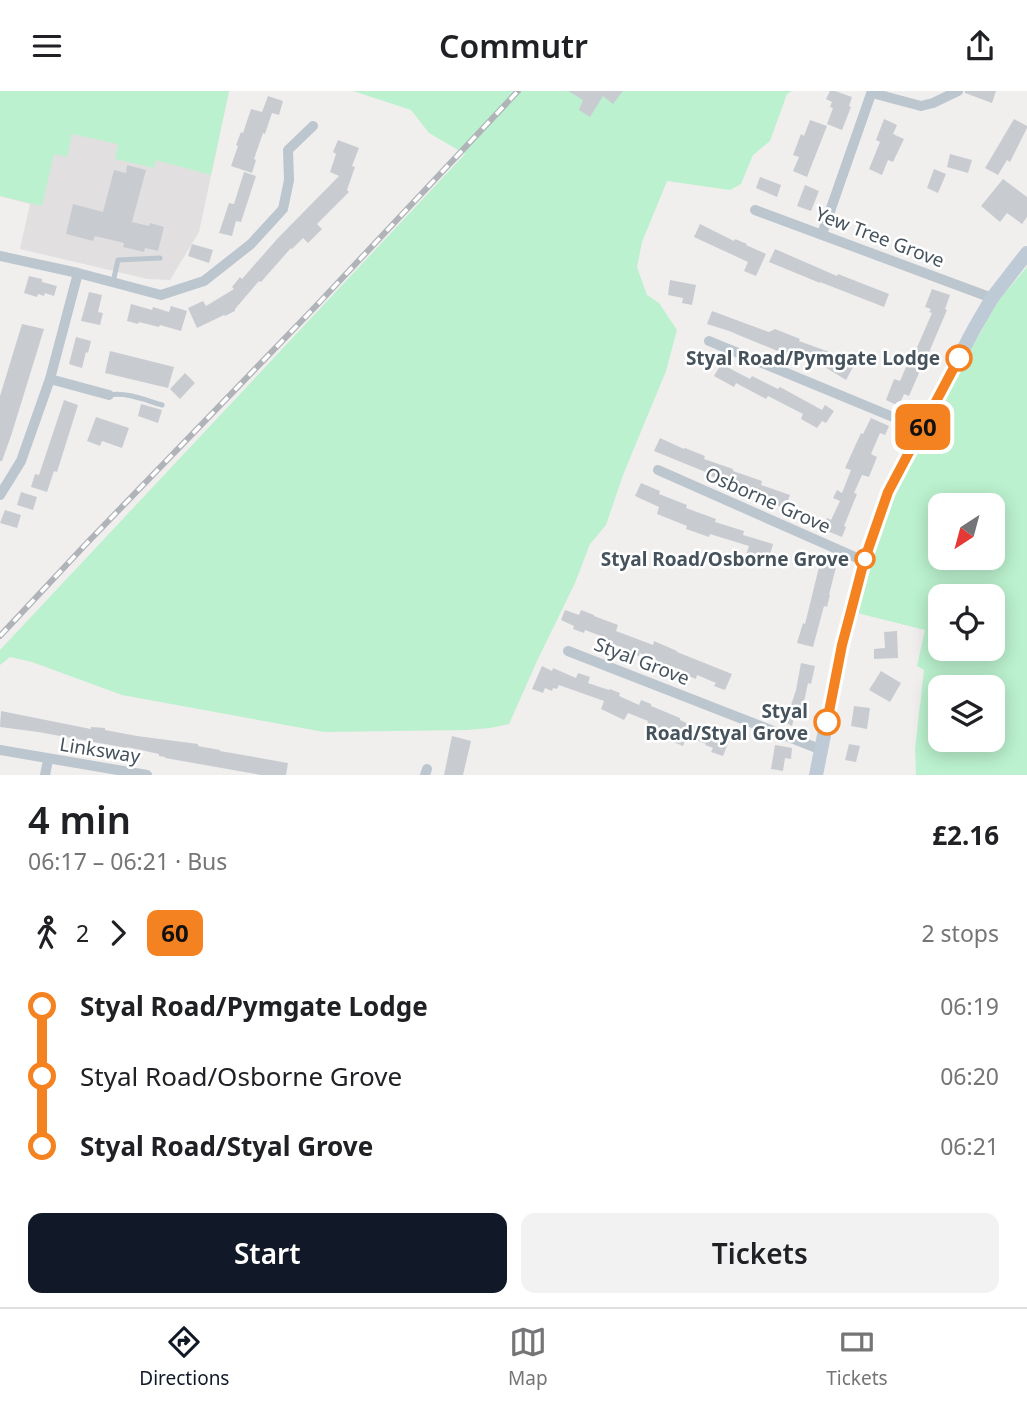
<!DOCTYPE html>
<html lang="en">
<head>
<meta charset="utf-8">
<style>
  :root { --surface:#fff; --page:#f2f2f2; --text:#202124; --muted:#757577; --line:#e0e0e0; --accent:#111827 }
  body { margin:0; font-family:"Noto Sans",sans-serif; background:var(--page); color:var(--text); height:100vh; display:flex; flex-direction:column; font-size:26px; white-space:nowrap }
  * { box-sizing:border-box; margin:0 }
  p { font-size:23px; color:var(--muted) }
  .icon { flex:none; width:38px; height:38px; fill:none; stroke:currentColor; stroke-width:2; stroke-linecap:round; stroke-linejoin:round }
  .map { position:relative; height:684px; overflow:hidden }
  .side { display:flex; flex-direction:column; background:var(--surface); flex:1 }
  .side>* { flex:none }
  .badge { padding:0 14px; border-radius:10px; font-size:24px; line-height:46px }
  .needle { width:46px; rotate:216deg }
  .controls { position:absolute; left:928px; top:402px; display:grid; gap:14px }
  .controls a { display:grid; place-items:center; width:77px; height:77px; border-radius:14px; background:var(--surface); box-shadow:0 4px 18px #0003; font-size:35px }
  .map>.badge { position:absolute; translate:-50% -50%; box-shadow:0 0 0 4px #fff }
  .legs { display:flex; align-items:center; gap:10px; height:77px; padding:0 28px; font-size:23px }
  .legs p { margin-inline-start:auto }
  .head { display:flex; align-items:center; justify-content:space-between; height:119px; padding:0 28px }
  h1 { font-size:38px; font-weight:600; line-height:52px }
  .primary-button { display:flex; gap:14px; margin-top:auto; padding:14px 28px }
  .primary-button a { flex:1; height:80px; border-radius:14px; background:var(--accent); color:#fff; font-size:28px; font-weight:600; line-height:80px; text-align:center }
  .primary-button a+a { background:var(--page); color:var(--text) }
  ul { padding:0 28px; list-style:none }
  li { display:flex; align-items:center; gap:24px; height:70px; font-size:26px }
  li i { display:grid; place-items:center; width:10px; height:100%; margin:0 9px; background:currentColor }
  li i::after { content:''; width:18px; height:18px; margin:-9px; border:5px solid; border-radius:50%; background:var(--surface) }
  li p { margin-inline-start:auto }
  li:first-child i { background:linear-gradient(#0000 50%,currentColor 0) }
  li:last-child i { background:linear-gradient(currentColor 50%,#0000 0) }
  header { display:flex; justify-content:space-between; align-items:center; height:91px; padding:0 28px; background:var(--surface); font-size:32px; font-weight:600 }
  .menu { display:flex; justify-content:space-around; align-items:center; height:98px; border-top:2px solid var(--line); background:var(--surface); font-size:19px; color:var(--muted) }
  .menu a { display:grid; justify-items:center; gap:4px }
  .menu .current { color:var(--accent) }
  .map>svg:first-child { display:block }
</style>
</head>
<body>
<header><svg class="icon" aria-label="menu" viewBox="0 0 24 24"><path d="M4 6h16M4 12h16M4 18h16"/></svg>Commutr<svg class="icon" aria-label="share" viewBox="0 0 24 24"><path d="M12 15V3M7 8l5-5 5 5M5 13v7h14v-7"/></svg></header>
<div class="map">
<svg width="1027" height="684" viewBox="0 0 1027 684">
  <rect width="100%" height="100%" fill="#f1eeee"/>
  <!-- education -->
  <path fill="#e2dfe0" d="M0 0H229L199 141 170 189 148 188 20 158 30 113 0 105Z"/>
  <!-- green -->
  <path fill="#bbf1ce" fill-rule="evenodd" d="M0 0H229L211 84 156 69 154 77 115 68 118 53 72 43 67 66 54 63 42 115 0 105Z
    M353 0H792L787 3 770 50 753 64 741 93 730 99 667 90 642 151 637 176 647 204 659 212 677 239 666 280 623 384 606 434 590 453 575 492 537 570 509 633 490 637 467 639 324 641 122 604 32 571 10 566 0 574V559L465 63 429 42 411 19Z
    M1027 176V684H916L915 658 924 579 917 575 925 539 857 522 891 410 940 314 998 210ZM940 415H992V467H940ZM940 506H992V558H940ZM940 597H992V649H940Z"/>
  <!-- building -->
  <path fill="#c8ccd1" d="M568 0H623L613 13 603 5 590 26 579 19 583 9Z
    M830 0H835L852 6 849 15 851 16 842 39 827 33 833 17 830 16 832 11 826 8Z
    M965 0H996L992 12 965 2Z
    M268 5 283 10 279 24 272 22 265 43 263 42 254 68 256 69 252 82 231 75 238 55 236 54 241 41 243 42 251 18 262 21Z
    M884 28 897 34 893 43 904 48 893 71 888 69 882 84 869 78 880 51 876 49Z
    M1014 28 1027 35V37L1010 71 1007 69 998 84 985 77Z
    M810 29 827 35 807 86 793 80 799 66 793 64 801 43 804 45Z
    M338 49 359 57 352 75 355 76 347 99 349 101 317 133 322 138 308 152 303 147 292 158 291 157 261 191 259 190 235 218V220L225 225 224 224 197 237 188 217 203 210 206 215 234 198 232 196 240 186 242 188 278 147 339 85 330 81 336 63 333 61Z
    M950 63 972 69 968 82 947 76Z
    M127 74 146 79 132 131 149 135 150 132 164 136 158 160 145 157 144 161 123 156 124 152 95 145 93 150 66 143 73 113 103 121 114 79 126 82Z
    M934 78 946 83 938 102 927 97Z
    M244 81 256 85 241 131 236 130 232 145 219 142 229 112 234 113Z
    M760 86 781 94 777 106 756 97Z
    M1003 88 1027 106V126L1022 133 1007 122 1000 131 981 115Z
    M805 94 819 100 811 120 797 115Z
    M700 133 734 150 735 148 747 153 746 154 766 163 756 185 744 180 748 171 694 146Z
    M192 153 213 159 209 172 188 165Z
    M775 158 837 185 838 183 889 203 884 216 820 191V192L769 171Z
    M29 185 42 188V191L57 195 54 205 45 202 44 205 38 203 37 206 24 202Z
    M670 189 696 194 692 214 682 212 683 207 668 204Z
    M932 198 950 204 945 218 947 219 927 266 931 268 927 277 922 275 909 305 904 303 899 315 886 309 894 288 900 290 913 260 915 261 932 222 929 221 931 218 925 216Z
    M89 201 102 204 98 221 103 222 100 234 81 230Z
    M131 213 152 219 153 216 169 221 171 215 187 220 181 240 160 234 159 236 139 231 138 233 127 230Z
    M712 220 769 241 775 238 800 248 799 250 835 263 842 267 841 269 853 276 846 289 815 270 794 262 792 266 729 240 707 233Z
    M22 233 44 238 11 345 2 370H0V305Z
    M76 246 91 250 88 262 86 261 82 277 69 273Z
    M110 260 174 276 168 297 105 282Z
    M721 273 750 288 752 285 778 298 780 296 822 319 825 314 834 320 826 332 822 330 817 337 801 328 803 323 768 305 766 308 736 292 734 296 714 285Z
    M185 282 195 292 180 308 170 298Z
    M64 309 78 314 57 381 54 380 47 401 31 396 35 383 39 384Z
    M141 313 162 319 158 332 138 325Z
    M96 326 129 337 122 357 102 350 100 355 87 350Z
    M871 327 889 335 885 344 880 342 871 363 877 366 869 386 862 384 854 402 857 403 844 435 846 436 842 446 822 438 827 427 831 429 840 410 833 407 837 399 842 402 851 379 845 377 861 342 863 343Z
    M660 347 684 358 685 357 705 365 704 368 733 378V380L762 390 761 394 790 404 785 417 764 410 766 406 737 396V394L708 384V382L654 360Z
    M641 392 660 400 659 403 687 414 686 417 716 428 715 431 744 440 743 444 773 453 768 471 746 464 749 455 710 443 709 446 686 438 687 435 657 423 659 416 635 405Z
    M21 401 37 406 33 419 17 414Z
    M5 419 21 424 17 437 0 432Z
    M820 472 836 476 829 504H830L827 516 824 515 813 556 797 552 803 532 805 533Z
    M565 519 579 524 581 519 594 524V525L618 534 616 540 653 554 654 550 677 560V561L732 583 725 599 714 595 716 592 697 584 696 588 683 583 684 580 668 574 667 577 656 572V570L640 562 639 565 627 561 628 559 600 548 601 545 585 539 584 542 573 538 574 535 561 529Z
    M897 540 898 567 874 568V558L885 557 884 541Z
    M801 572 815 575 811 593 808 592 804 611 807 612 803 628 794 627 792 635 777 627 782 617 789 620 796 599Z
    M542 575 552 580 553 577 576 587 578 582 590 586 588 592 609 599 610 598 620 602 619 605 639 614 641 609 651 613V615L680 627V629L704 640 706 634 717 638 716 640 727 645 725 648 729 650 723 665 711 661 713 657 705 654 706 653 687 645 683 655 661 646 663 641 647 634 648 630 628 622 624 629 601 618 604 610 559 594 557 598 553 597 552 600 545 597 543 602 532 598Z
    M881 580 901 592 890 611 869 599Z
    M854 615 870 617 867 638 851 635Z
    M1 620 91 638V636L105 637V639L137 645 198 653V655L220 659V660L288 672 286 684H261L165 667V666L159 665V663L127 656V657L38 641 0 636Z
    M452 645 471 650 463 684H444Z
    M849 653 860 655 856 671 845 669Z
    M775 654 792 657 791 668 785 667 783 680 771 678Z"/>
  <g fill="none" stroke-linecap="round" stroke-linejoin="round">
    <!-- service -->
    <path stroke="#bcc6ce" stroke-width="5" d="M113 191 118 169 160 167
      M109 304C127 301 145 309 162 314"/>
    <!-- minor -->
    <path stroke="#bcc6ce" stroke-width="10" d="M872 2 921 15 933 12 958 0
      M755 119 992 207
      M822 143 872 0
      M0 165 78 182 161 204 204 190 251 153 283 118 289 89 288 59 313 35
      M709 250 922 338
      M50 288 109 304
      M658 379 864 470
      M0 404 21 370 50 288 78 182
      M568 560 822 659
      M0 659 147 684
      M45 684 48 669
      M425 684 427 678"/>
    <!-- secondary -->
    <path stroke="#becad6" stroke-width="14" d="M816 684 842 554 864 470 888 401 974 238 992 207 1027 162"/>
    <!-- rail casing -->
    <g stroke="#b0b4b9" stroke-width="6">
      <path id="rail" d="M0 545 86 453 316 215 518 0"/>
    </g>
    <!-- rail -->
    <use href="#rail" stroke="#fff" stroke-width="3.5" stroke-dasharray="10" stroke-linecap="butt"/>
  </g>
  <g fill="none" stroke-linecap="round" stroke-linejoin="round">
    <!-- line-1 casing -->
    <g stroke="#fff" stroke-width="16">
      <path id="line-1" d="M827 631 842 554 851 520 864 470 888 401 959 267"/>
    </g>
    <!-- line-1 -->
    <use href="#line-1" stroke="#f58220" stroke-width="10"/>
  </g>
  <!-- markers -->
  <g fill="#fff" stroke="#f58220" stroke-width="3.5">
    <circle cx="959" cy="267" r="12"/>
    <circle cx="865" cy="468" r="9"/>
    <circle cx="827" cy="631" r="12"/>
  </g>
  <g text-anchor="middle" stroke-width="5" stroke-linejoin="round" paint-order="stroke">
    <!-- street labels -->
    <g font-size="19" fill="#46535d" stroke="#fff">
      <text transform="translate(880 146) rotate(21)" y="7">Yew Tree Grove</text>
      <text transform="translate(768 409) rotate(24)" y="7">Osborne Grove</text>
      <text transform="translate(642 570) rotate(21)" y="7">Styal Grove</text>
      <text transform="translate(100 659) rotate(9)" y="7">Linksway</text>
    </g>
    <!-- stop labels -->
    <g font-size="19" font-weight="bold" fill="#46535d" stroke="#fff" text-anchor="end">
      <text x="940" y="274">Styal Road/Pymgate Lodge</text>
      <text x="849" y="475">Styal Road/Osborne Grove</text>
      <text x="808" y="627">Styal<tspan x="808" dy="22">Road/Styal Grove</tspan></text>
    </g>
  </g>
</svg>
<div class="controls">
<a><svg class="needle" viewBox="-14 -14 28 28"><path d="M0-13l5 13h-10z" fill="#e53935"/><path d="M0 13l5-13h-10z" fill="#757577"/></svg></a>
<a><svg class="icon" aria-label="locate" viewBox="0 0 24 24"><circle cx="12" cy="12" r="6"/><path d="M12 2v4M12 18v4M2 12h4M18 12h4"/></svg></a>
<a><svg class="icon" aria-label="layers" viewBox="0 0 24 24"><path d="M12 4l9 5-9 5-9-5zM3 14l9 5 9-5"/></svg></a>
</div>
<b class="badge" style="left:923px;top:336px;background:#f58220;color:#111">60</b>
</div>
<section class="side">
<div class="head"><div><h1>4 min</h1><p>06:17 – 06:21 · Bus</p></div><b>£2.16</b></div>
<div class="legs"><svg class="icon" aria-label="walk" viewBox="0 0 24 24"><circle cx="13" cy="4" r="2"/><path d="M13 8l-2 6 4 7M11 14l-3 7M7 12l3-4h3l4 4"/></svg>2<svg class="icon" aria-label="forward" viewBox="0 0 24 24"><path d="M9 5l7 7-7 7"/></svg><b class="badge" style="background:#f58220;color:#111">60</b><p>2 stops</p></div>
<ul>
<li><i style="color:#f58220"></i><b>Styal Road/Pymgate Lodge</b><p>06:19</p></li>
<li><i style="color:#f58220"></i><span>Styal Road/Osborne Grove</span><p>06:20</p></li>
<li><i style="color:#f58220"></i><b>Styal Road/Styal Grove</b><p>06:21</p></li>
</ul>
<div class="primary-button"><a>Start</a><a>Tickets</a></div>
</section>
<nav class="menu">
<a class="current"><svg class="icon" aria-label="directions" viewBox="0 0 24 24"><path d="M12 3l9 9-9 9-9-9zM9 14v-3h6M13 9l2 2-2 2"/></svg>Directions</a>
<a><svg class="icon" aria-label="map" viewBox="0 0 24 24"><path d="M3 6l6-2 6 2 6-2v14l-6 2-6-2-6 2zM9 4v14M15 6v14"/></svg>Map</a>
<a><svg class="icon" aria-label="tickets" viewBox="0 0 24 24"><path d="M3 7h18v10H3zM15 7v10"/></svg>Tickets</a>
</nav>
</body>
</html>
